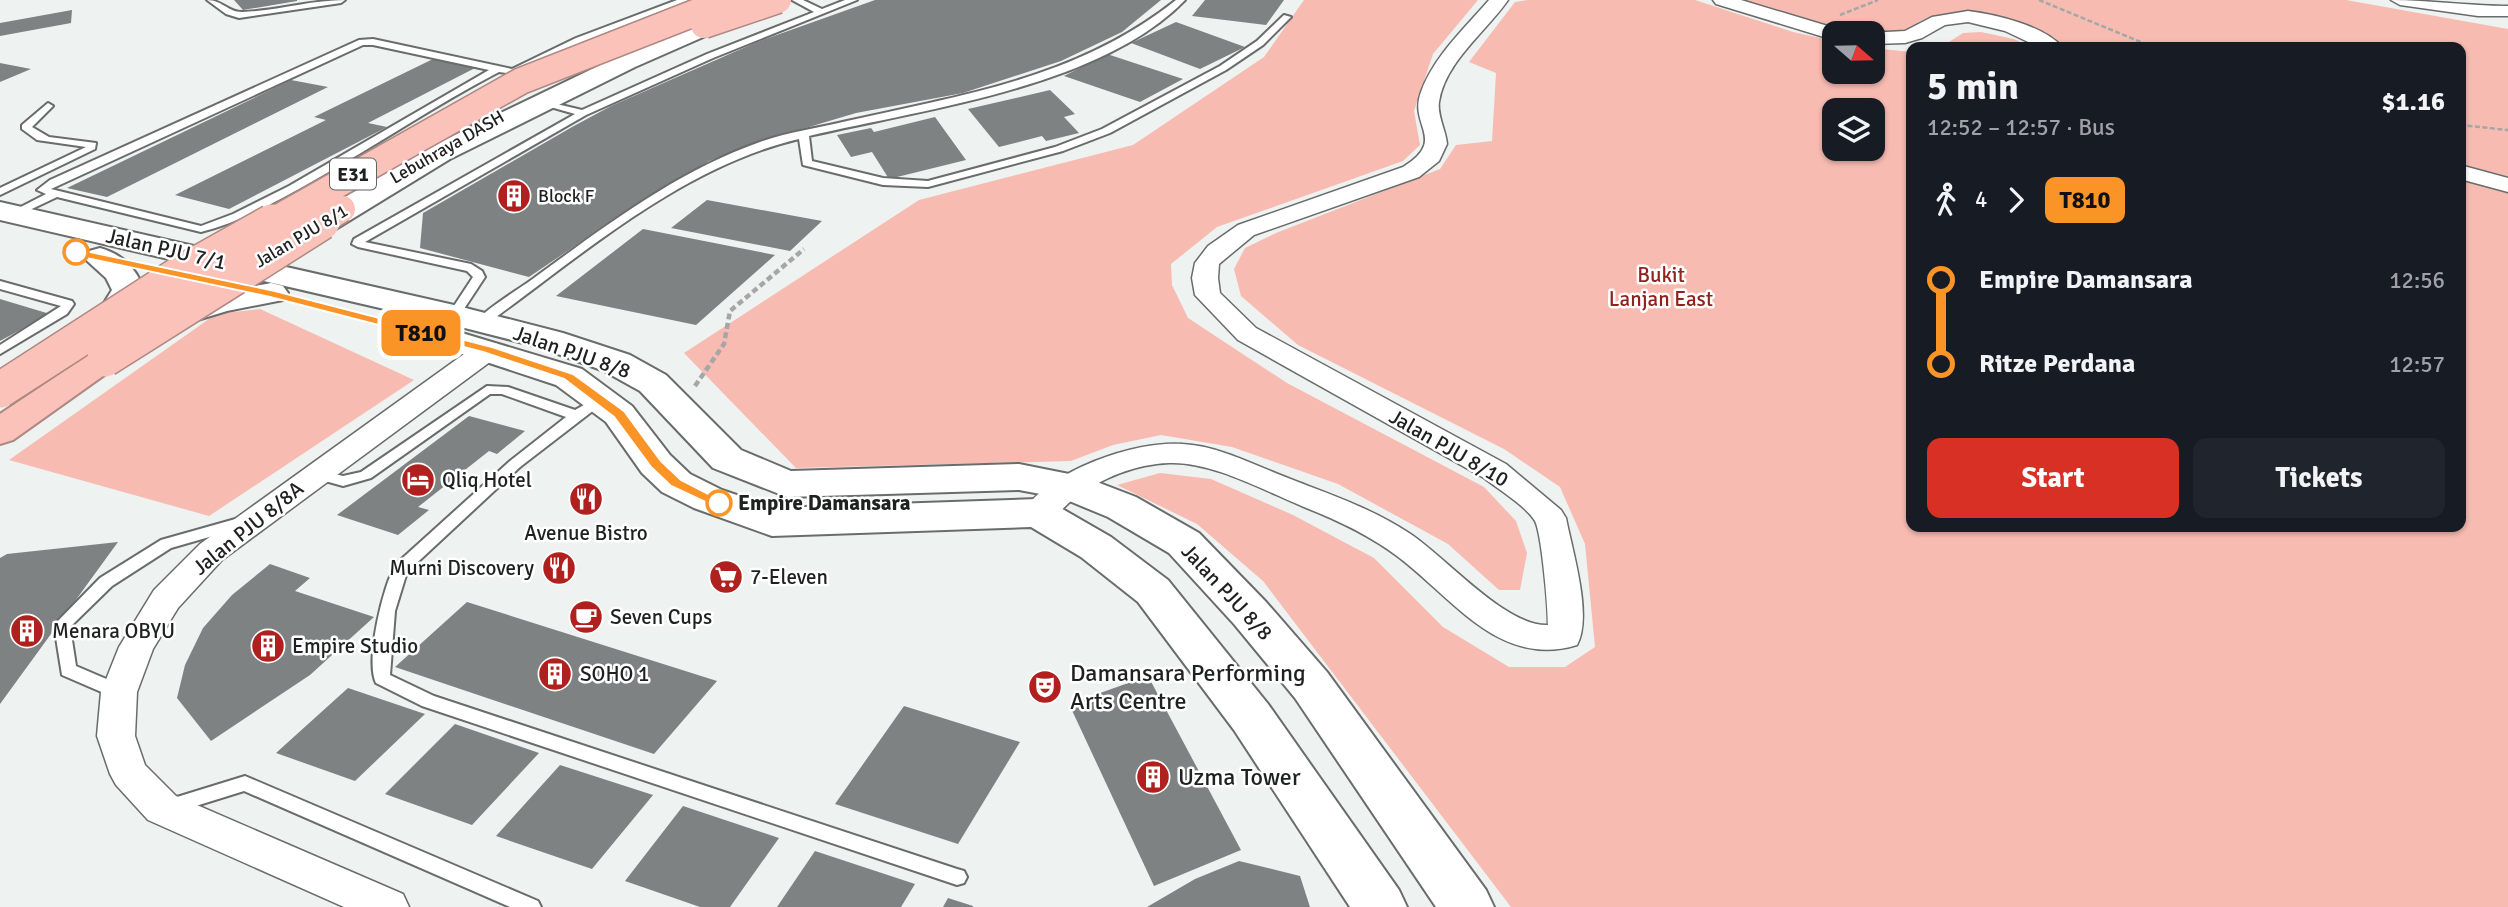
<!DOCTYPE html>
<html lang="en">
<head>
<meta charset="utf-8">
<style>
  :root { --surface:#171b24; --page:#20242c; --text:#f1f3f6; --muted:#9ea1a6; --accent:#d93025 }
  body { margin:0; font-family:Signika,sans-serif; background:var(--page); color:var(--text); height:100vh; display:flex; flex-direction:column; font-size:26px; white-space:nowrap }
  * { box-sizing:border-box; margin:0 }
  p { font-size:23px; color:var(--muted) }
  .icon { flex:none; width:38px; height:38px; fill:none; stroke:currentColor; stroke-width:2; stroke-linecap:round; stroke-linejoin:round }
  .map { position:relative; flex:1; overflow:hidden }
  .drawer { position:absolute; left:1906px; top:42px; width:560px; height:490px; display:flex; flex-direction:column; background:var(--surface); border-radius:14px; box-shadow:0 2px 5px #0004 }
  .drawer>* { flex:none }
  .badge { padding:0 14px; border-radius:10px; font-size:24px; line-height:46px }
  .needle { width:46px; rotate:110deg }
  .tools { position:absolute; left:1822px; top:21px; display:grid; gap:14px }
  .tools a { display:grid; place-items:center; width:63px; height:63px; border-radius:14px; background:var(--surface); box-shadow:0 2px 5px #0004; font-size:35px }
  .map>.badge { position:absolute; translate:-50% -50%; box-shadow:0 0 0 4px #fff }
  .legs { display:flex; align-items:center; gap:10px; height:77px; padding:0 21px; font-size:23px }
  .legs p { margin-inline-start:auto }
  .summary { display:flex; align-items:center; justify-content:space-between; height:119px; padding:0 21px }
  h1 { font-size:38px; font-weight:800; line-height:52px }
  .action { display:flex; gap:14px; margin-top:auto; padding:14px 21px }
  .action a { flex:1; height:80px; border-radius:14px; background:var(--accent); color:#fff; font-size:28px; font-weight:800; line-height:80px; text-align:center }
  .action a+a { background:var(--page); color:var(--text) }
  ul { padding:0 21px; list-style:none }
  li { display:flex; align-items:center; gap:24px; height:84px; font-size:26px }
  li i { display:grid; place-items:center; width:10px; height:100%; margin:0 9px; background:currentColor }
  li i::after { content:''; width:18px; height:18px; margin:-9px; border:5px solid; border-radius:50%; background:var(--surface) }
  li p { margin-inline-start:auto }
  li:first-child i { background:linear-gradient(#0000 50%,currentColor 0) }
  li:last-child i { background:linear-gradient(currentColor 50%,#0000 0) }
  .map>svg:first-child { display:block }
</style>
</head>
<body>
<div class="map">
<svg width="2508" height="907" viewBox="0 0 2508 907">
  <rect width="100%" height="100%" fill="#eef2f1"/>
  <!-- green -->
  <path fill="#f7bbb2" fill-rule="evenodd" d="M1304 0H1478L1433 54 1414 111 1420 145 1403 161 1217 227 1171 264 1172 285 1188 318 1287 383 1484 487 1516 521 1527 553 1520 590H1499L1448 544 1338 484 1232 447 1161 435 1113 445 1071 461 796 468 684 353 919 200 1133 145 1264 57Z
    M1528 0H1695L1793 32 1834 41V72H1872L1873 48 1911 52V527H2460L2461 180 2508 193V907H1511L1263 581 1197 524 1117 485 1160 473 1211 479 1293 515 1374 558 1443 627 1509 667H1565L1595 647 1585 544 1560 487 1504 449 1298 345 1241 296 1234 269 1245 248 1276 233 1440 169 1456 145 1492 141 1496 73 1469 62 1515 2ZM1834 110H1872V149H1834Z
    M1744 0H2346L2508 29V181L2461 167 2460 47H2064C2024 26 1970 2 1925 19 1918 21 1913 28 1907 31 1897 35 1875 34 1864 33 1824 30 1783 12 1744 0Z
    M1981 32 2014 39 2030 47H1941L1963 33Z
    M260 309 414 380 209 516 9 460 216 314Z"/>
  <!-- building -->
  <path fill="#7f8282" d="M234 0H297V1L243 10Z
    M875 0H1161L1122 32 1061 61 963 93 856 113 755 143 709 161 612 221 529 277 420 248 423 213 572 127 611 106 757 42Z
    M1205 0H1284L1266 25 1192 16Z
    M72 10 71 23 0 36V23Z
    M1176 22 1245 47 1200 69 1131 43Z
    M1107 54 1183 79 1140 102 1064 76Z
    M433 59 477 67 368 123 387 127 229 209 175 195 326 120 314 117Z
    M0 63 31 69 0 82Z
    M291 80 328 87 107 197 67 188Z
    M1050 90 1075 114 1064 117 1079 133 1046 141 1042 136 999 147 968 109Z
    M935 117 966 160 889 179 872 152 851 157 837 135 871 128 874 132Z
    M707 200 822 221 790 251 671 228Z
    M643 229 775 255 696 325 556 296Z
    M0 299 50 314 0 341Z
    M469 416 525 431 497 454 489 451 418 507 429 510 398 535 337 515Z
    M118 542 0 704V558L7 554Z
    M270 564 310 578 295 591 374 617 310 675 211 741 177 698 185 665 203 628 232 595Z
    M467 602 717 681 654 754 395 667Z
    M1148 676 1241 850 1154 886 1069 704Z
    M348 688 425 714 355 781 276 753Z
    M904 706 1020 742 958 844 835 804Z
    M455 724 539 753 472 825 385 794Z
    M560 765 653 795 592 869 496 836Z
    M683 806 779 838 730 907H700L625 881Z
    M815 851 915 884 901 907H777Z
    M1239 861 1300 876 1310 907H1147L1195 879Z
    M948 898 973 906V907H943Z"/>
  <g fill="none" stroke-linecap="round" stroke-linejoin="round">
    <!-- lane casing -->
    <g stroke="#686c6b" stroke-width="4">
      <path id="lane" d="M207 0C222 0 228 12 242 12 277 11 310 0 345 0L341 3 239 18 226 14Z
        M677 0H689L582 42 515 74 499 72C435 105 376 146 313 181 277 201 241 222 201 232L57 197 17 216 13 217 7 214 46 194 37 190 50 180 359 40 373 39 512 69 576 38ZM363 45H373L489 70 289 186 233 214 201 226 51 189Z
        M792 0H803L822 9 845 0H857L713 58 586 115 365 242 471 264 482 271 485 277 458 318 454 319 448 315 473 277 467 271 358 247 352 244 354 239 575 114 540 104V100L582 110 707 54 814 12Z
        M1176 0H1185C1101 87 924 109 809 136L812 161 883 178 928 181 1055 147 1102 129 1220 66 1257 41 1284 15 1291 17 1263 45 1226 70 1110 133 1063 151 928 187 883 185 803 165 799 139C681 167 582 255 485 325L481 326 475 322C491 305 515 292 534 278 604 227 677 171 760 142 788 132 818 128 847 121 964 95 1080 77 1176 0Z
        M48 103 53 106 32 127 49 137 96 143 95 149 0 195V188L86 147 37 140 22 129V125Z
        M0 281 72 301 74 304 67 314 0 354V345L61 306 0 289Z
        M487 386 508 387 575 410 600 396 607 400 520 467 407 572 395 611 390 675 434 696 957 869 964 871 967 877 964 883 957 885 422 706 376 683C365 661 383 585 396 564L510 461 566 417 502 394H490L371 478 343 486 311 477 309 474 316 469 343 476 361 472Z
        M239 518 246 523 244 527 171 548 112 586 70 627 76 666 125 687 127 692 125 697 119 699 113 697 62 675 54 625 100 578 161 540Z
        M245 776 538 901 541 907H510L244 791 170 814 164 811 161 806 164 801Z"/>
    </g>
    <!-- street casing -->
    <g stroke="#686c6b" stroke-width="3">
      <path id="street" d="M1489 0H1508C1486 32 1445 62 1439 102 1437 115 1446 131 1447 144L1439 161 1419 177 1254 235 1219 264 1218 278 1220 293 1256 328 1506 464 1561 510 1566 518C1572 550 1593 616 1577 645 1499 669 1452 597 1397 556 1369 535 1337 520 1304 507 1265 491 1211 461 1169 463 1136 464 1102 478 1076 497 1066 504 1058 516 1047 521 1040 524 1034 523 1027 520L1022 513C1048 471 1135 440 1183 444 1219 446 1254 465 1288 478 1329 494 1371 508 1409 533 1445 556 1505 627 1548 625 1548 607 1542 535 1535 521 1526 506 1498 489 1484 478L1238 340 1195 295 1192 278 1195 263 1208 246 1238 225 1403 167C1448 139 1408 126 1421 92 1434 56 1465 28 1489 0Z
        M1713 0H1741L1841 30 1843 33H1834V40L1827 38 1716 4Z
        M2391 0C2430 0 2469 6 2508 6V16H2478L2400 5Z
        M1968 11C1994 14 2045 26 2062 47H2039L2005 31 1968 22 1945 25 1922 38 1905 43 1872 44V33H1868L1905 31 1932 17Z
        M2460 165 2508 178V192L2460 179Z
        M488 342 498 344 502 350 498 356 222 560 178 608 153 649 137 692 135 736 145 765 176 796 403 894 409 907H344L148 820 116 785 110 774 97 736 101 692 119 647 154 590 200 544 478 344Z"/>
    </g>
    <!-- secondary casing -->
    <g stroke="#686c6b" stroke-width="4">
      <path id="secondary" d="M743 4 751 6 755 11 751 16 635 67 450 159 321 238 310 240 299 238 295 231 299 224 430 147 617 57Z
        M0 202 454 305 563 333 630 355 666 375 741 450 791 471 1019 464 1084 477 1136 497 1199 533 1266 602 1327 672 1486 890 1494 907H1436L1295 698 1234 624 1169 553 1108 517 1062 498 1019 490 787 497 713 468 640 391 604 371 539 347 449 324 0 220Z
        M100 248C122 254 137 269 144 290L131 313 119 316 107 313 102 306 112 290 106 278 84 258 89 251Z
        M271 283 283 286 288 293 283 300 227 311 181 325 169 322 164 315C178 295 246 288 271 283Z
        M462 333 582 369 632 406 670 455 690 474 722 490 775 508 1038 499 1052 503 1111 537 1168 580 1268 704 1399 890 1407 907H1350L1234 730 1138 602 1081 557 1031 527 772 536 694 508 662 492 642 473 606 422 556 385 450 350 445 343 450 336Z"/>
    </g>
    <!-- highway casing -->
    <g stroke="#ae8984" stroke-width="4">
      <path id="highway" d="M105 348 117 352 123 359 117 366 13 440 0 444V414L93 352Z"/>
    </g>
    <!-- path-far1 -->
    <path stroke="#a4a7a6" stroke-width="2.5" stroke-dasharray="5 2.5" stroke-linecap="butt" d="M2039 0 2148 45 2160 47
      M1840 15 1878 0
      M2460 125 2508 130"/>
    <!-- path -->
    <path stroke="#a4a7a6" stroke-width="4.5" stroke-dasharray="6 3.5" stroke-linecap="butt" d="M695 386 724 344 730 311 804 249"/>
    <!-- lane -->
    <use href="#lane" fill="#fff" fill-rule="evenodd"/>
    <!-- street -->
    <use href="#street" fill="#fff" fill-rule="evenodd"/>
    <!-- secondary -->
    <use href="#secondary" fill="#fff" fill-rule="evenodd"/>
    <!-- highway -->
    <use href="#highway" fill="#fbc2ba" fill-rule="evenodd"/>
    <!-- highway-bridge-far1 casing -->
    <g stroke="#ae8984" stroke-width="29" stroke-linecap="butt">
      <path id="highway-bridge-far1" d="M704 25 778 0
        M269 223 521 81 728 0
        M319 223 342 209"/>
    </g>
    <!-- highway-bridge casing -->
    <g stroke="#ae8984" stroke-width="38" stroke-linecap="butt">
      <path id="highway-bridge" d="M105 359 322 222
        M0 390 183 272 272 222"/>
    </g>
    <!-- highway-bridge-far1 -->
    <use href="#highway-bridge-far1" stroke="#fbc2ba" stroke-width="26"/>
    <!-- highway-bridge -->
    <use href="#highway-bridge" stroke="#fbc2ba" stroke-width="35"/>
  </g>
  <!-- line-1 -->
  <path fill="#fa9426" stroke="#fff" stroke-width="2" d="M76 249 275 291 492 347 573 374 624 411 661 461 681 480 726 503 719 507 714 506 671 486 651 467 614 417 564 379 483 352 270 297 72 255 71 252Z"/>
  <!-- icons -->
  <defs>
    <g id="building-disc" transform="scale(1.75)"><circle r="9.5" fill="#b0201e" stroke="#fff"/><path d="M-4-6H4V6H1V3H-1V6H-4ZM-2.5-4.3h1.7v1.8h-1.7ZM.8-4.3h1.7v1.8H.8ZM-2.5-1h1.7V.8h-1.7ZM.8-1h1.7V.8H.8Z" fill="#fff"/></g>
    <g id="hotel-disc" transform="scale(1.75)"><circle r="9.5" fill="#b0201e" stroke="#fff"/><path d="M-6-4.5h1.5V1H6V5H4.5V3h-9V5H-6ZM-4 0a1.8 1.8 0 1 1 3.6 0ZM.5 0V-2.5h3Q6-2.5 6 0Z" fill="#fff"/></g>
    <g id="restaurant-disc" transform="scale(1.75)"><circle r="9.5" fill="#b0201e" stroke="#fff"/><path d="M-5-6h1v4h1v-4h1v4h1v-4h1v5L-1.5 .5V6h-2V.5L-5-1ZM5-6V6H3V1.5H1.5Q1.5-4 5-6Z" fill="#fff"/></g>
    <g id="supermarket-disc" transform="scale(1.75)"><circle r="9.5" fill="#b0201e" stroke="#fff"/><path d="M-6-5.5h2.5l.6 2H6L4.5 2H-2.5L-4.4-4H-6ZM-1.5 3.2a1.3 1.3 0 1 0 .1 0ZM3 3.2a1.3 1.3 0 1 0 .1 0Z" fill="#fff"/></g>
    <g id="cafe-disc" transform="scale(1.75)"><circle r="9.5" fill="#b0201e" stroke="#fff"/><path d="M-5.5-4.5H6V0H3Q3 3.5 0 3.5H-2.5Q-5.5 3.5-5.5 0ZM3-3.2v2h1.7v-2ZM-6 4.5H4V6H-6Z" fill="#fff"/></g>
    <g id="theatre-disc" transform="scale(1.75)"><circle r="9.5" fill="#b0201e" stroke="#fff"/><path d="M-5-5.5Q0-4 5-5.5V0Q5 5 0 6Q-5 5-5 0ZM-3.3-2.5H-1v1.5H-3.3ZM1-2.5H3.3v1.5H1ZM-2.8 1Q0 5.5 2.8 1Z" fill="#fff"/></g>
  </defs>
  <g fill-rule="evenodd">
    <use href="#building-disc" x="514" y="196"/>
    <use href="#hotel-disc" x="418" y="480"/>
    <use href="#restaurant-disc" x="586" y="499"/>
    <use href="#restaurant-disc" x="559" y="568"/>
    <use href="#supermarket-disc" x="726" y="577"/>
    <use href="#cafe-disc" x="586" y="617"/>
    <use href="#building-disc" x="27" y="631"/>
    <use href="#building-disc" x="268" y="646"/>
    <use href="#building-disc" x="555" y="674"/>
    <use href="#theatre-disc" x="1045" y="687"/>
    <use href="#building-disc" x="1153" y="777"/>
  </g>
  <!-- markers -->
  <g fill="#fff" stroke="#fa9426" stroke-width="3.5">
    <circle cx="76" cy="252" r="12"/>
    <circle cx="719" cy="503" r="12"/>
  </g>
  <g text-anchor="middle" stroke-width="5" stroke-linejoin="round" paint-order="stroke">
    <!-- far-street labels -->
    <g font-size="18" fill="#1f2020" stroke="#fff">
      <text transform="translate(447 147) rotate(-30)" y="6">Lebuhraya DASH</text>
      <text transform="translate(301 236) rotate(-31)" y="6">Jalan PJU 8/1</text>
    </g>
    <!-- far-poi labels -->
    <g font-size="18" fill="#1f2020" stroke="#fff" text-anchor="start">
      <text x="538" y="202">Block F</text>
    </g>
    <!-- shield labels -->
    <rect fill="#fff" stroke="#626363" stroke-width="2" x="330" y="158.5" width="46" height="31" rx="5"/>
    <g font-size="19" font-weight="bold" fill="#1f2020">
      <text x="353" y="181">E31</text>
    </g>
    <!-- street labels -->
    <g font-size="21" fill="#1f2020" stroke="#fff">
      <text transform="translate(166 249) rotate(13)" y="7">Jalan PJU 7/1</text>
      <text transform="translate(572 352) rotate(19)" y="7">Jalan PJU 8/8</text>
      <text transform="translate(1449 448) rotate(30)" y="7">Jalan PJU 8/10</text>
      <text transform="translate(248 528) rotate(-39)" y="7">Jalan PJU 8/8A</text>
      <text transform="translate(1227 592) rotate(47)" y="7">Jalan PJU 8/8</text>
    </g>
    <!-- park labels -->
    <g font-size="21" fill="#8f231e" stroke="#fff">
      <text x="1661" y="282">Bukit<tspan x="1661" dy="24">Lanjan East</tspan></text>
    </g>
    <!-- poi labels -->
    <g font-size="21" fill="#1f2020" stroke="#fff" text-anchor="start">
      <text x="442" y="487">Qliq Hotel</text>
      <text x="586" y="540" text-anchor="middle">Avenue Bistro</text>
      <text x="534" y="575" text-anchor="end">Murni Discovery</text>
      <text x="750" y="584">7-Eleven</text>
      <text x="610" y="624">Seven Cups</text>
      <text x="52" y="638">Menara OBYU</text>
      <text x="292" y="653">Empire Studio</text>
      <text x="580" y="681">SOHO 1</text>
    </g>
    <!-- stop labels -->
    <g font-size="21" font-weight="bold" fill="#1f2020" stroke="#fff" text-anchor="start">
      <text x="738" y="510">Empire Damansara</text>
    </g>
    <!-- near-poi labels -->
    <g font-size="24" fill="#1f2020" stroke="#fff" text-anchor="start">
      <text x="1070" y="681">Damansara Performing<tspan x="1070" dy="28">Arts Centre</tspan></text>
      <text x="1178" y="785">Uzma Tower</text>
    </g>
  </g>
</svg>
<div class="tools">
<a><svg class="needle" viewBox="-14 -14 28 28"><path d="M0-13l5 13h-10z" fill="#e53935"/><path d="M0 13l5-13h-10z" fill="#9ea1a6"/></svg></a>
<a><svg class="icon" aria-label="layers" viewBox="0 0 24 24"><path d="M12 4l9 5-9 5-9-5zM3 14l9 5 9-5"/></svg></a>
</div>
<b class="badge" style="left:421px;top:333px;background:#fa9426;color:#111">T810</b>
<section class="drawer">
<div class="summary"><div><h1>5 min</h1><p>12:52 – 12:57 · Bus</p></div><b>$1.16</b></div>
<div class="legs"><svg class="icon" aria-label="walk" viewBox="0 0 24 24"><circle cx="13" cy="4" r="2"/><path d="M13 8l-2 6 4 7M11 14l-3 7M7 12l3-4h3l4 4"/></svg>4<svg class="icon" aria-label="forward" viewBox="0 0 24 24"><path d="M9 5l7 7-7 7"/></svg><b class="badge" style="background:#fa9426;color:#111">T810</b></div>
<ul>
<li><i style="color:#fa9426"></i><b>Empire Damansara</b><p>12:56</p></li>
<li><i style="color:#fa9426"></i><b>Ritze Perdana</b><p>12:57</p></li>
</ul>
<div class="action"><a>Start</a><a>Tickets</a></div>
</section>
</div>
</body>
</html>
